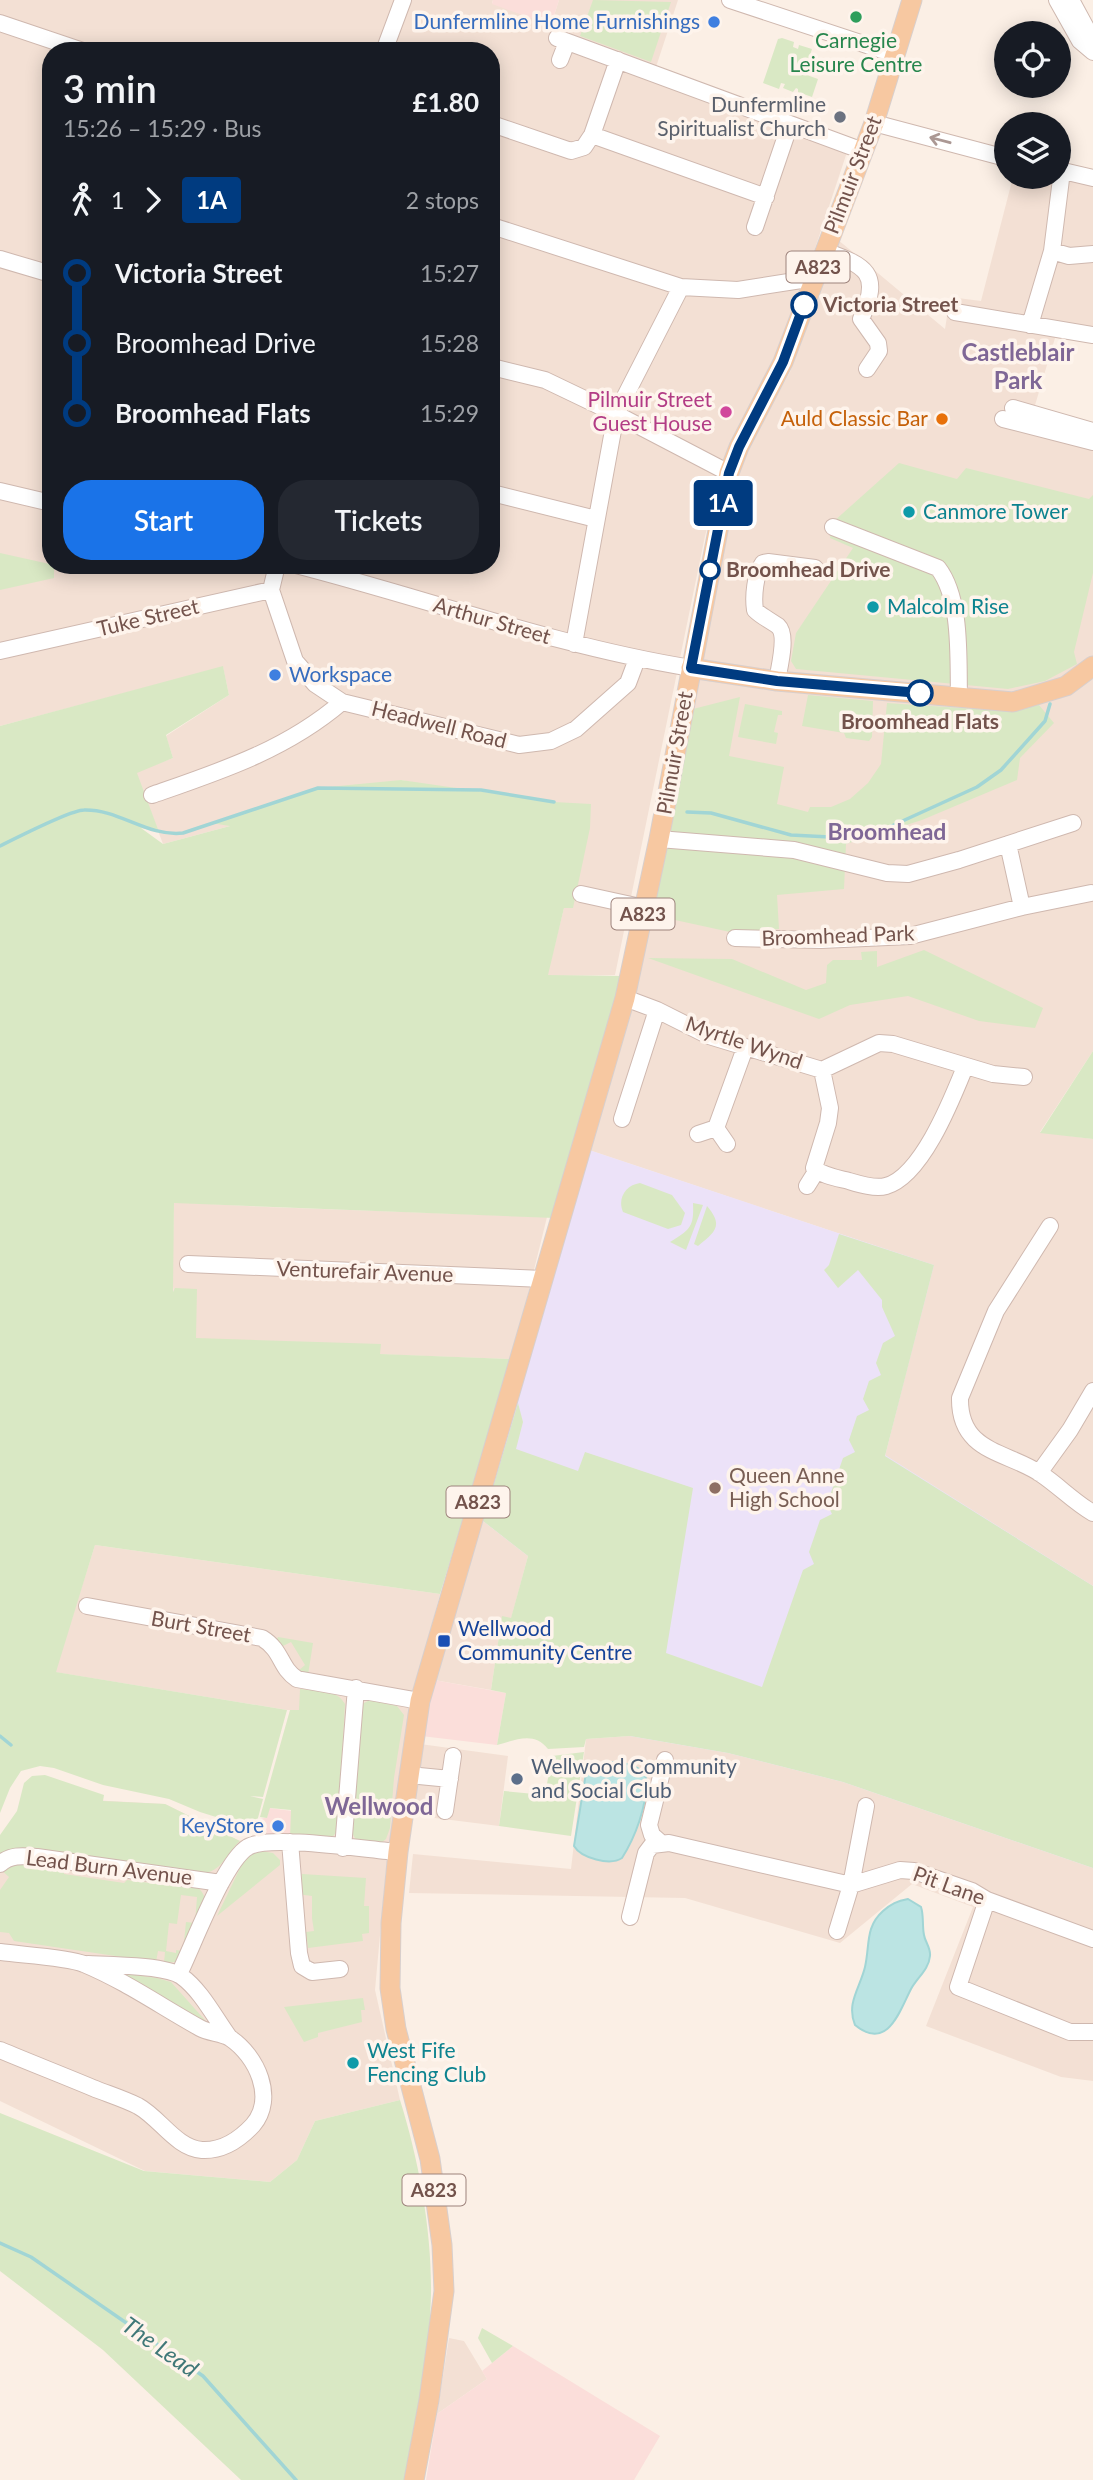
<!DOCTYPE html>
<html lang="en">
<head>
<meta charset="utf-8">
<style>
  :root { --surface:#171b24; --page:#242831; --text:#f1f3f6; --muted:#9ea1a6; --accent:#1a73e8 }
  body { margin:0; font-family:Lato,sans-serif; background:var(--page); color:var(--text); height:100vh; display:flex; flex-direction:column; font-size:26px; white-space:nowrap }
  * { box-sizing:border-box; margin:0 }
  p { font-size:23px; color:var(--muted) }
  .icon { flex:none; width:38px; height:38px; fill:none; stroke:currentColor; stroke-width:2; stroke-linecap:round; stroke-linejoin:round }
  .map { position:relative; flex:1; overflow:hidden }
  .side { position:absolute; left:42px; top:42px; width:458px; height:532px; display:flex; flex-direction:column; background:var(--surface); border-radius:28px; box-shadow:0 4px 18px #0003 }
  .side>* { flex:none }
  .badge { padding:0 14px; border-radius:5px; font-size:24px; line-height:46px }
  .fabs { position:absolute; left:994px; top:21px; display:grid; gap:14px }
  .fabs a { display:grid; place-items:center; width:77px; height:77px; border-radius:50%; background:var(--surface); box-shadow:0 4px 18px #0003; font-size:35px }
  .map>.badge { position:absolute; translate:-50% -50%; box-shadow:0 0 0 4px #fff }
  .legs { display:flex; align-items:center; gap:10px; height:77px; padding:0 21px; font-size:23px }
  .legs p { margin-inline-start:auto }
  .head { display:flex; align-items:center; justify-content:space-between; height:119px; padding:0 21px }
  h1 { font-size:38px; font-weight:600; line-height:52px }
  .button { display:flex; gap:14px; margin-top:auto; padding:14px 21px }
  .button a { flex:1; height:80px; border-radius:28px; background:var(--accent); color:#fff; font-size:28px; font-weight:600; line-height:80px; text-align:center }
  .button a+a { background:var(--page); color:var(--text) }
  ul { padding:0 21px; list-style:none }
  li { display:flex; align-items:center; gap:24px; height:70px; font-size:26px }
  li i { display:grid; place-items:center; width:10px; height:100%; margin:0 9px; background:currentColor }
  li i::after { content:''; width:18px; height:18px; margin:-9px; border:5px solid; border-radius:50%; background:var(--surface) }
  li p { margin-inline-start:auto }
  li:first-child i { background:linear-gradient(#0000 50%,currentColor 0) }
  li:last-child i { background:linear-gradient(currentColor 50%,#0000 0) }
  .map>svg:first-child { display:block }
</style>
</head>
<body>
<div class="map">
<svg width="1093" height="2480" viewBox="0 0 1093 2480">
  <rect width="100%" height="100%" fill="#fbefe5"/>
  <!-- residential -->
  <path fill="#f3e0d4" fill-rule="evenodd" d="M0 0H493L492 3 551 25 559 0H678L656 67 851 140 780 354 726 456 705 536 615 975 547 976 587 816 401 780 163 844 136 772 173 758 166 736 229 695 223 667 0 726ZM51 51H492V565H51Z
    M1059 162 1093 169V342L1055 338 1030 422 1093 441V1051L1040 1132 1093 1139V1586L885 1456 933 1265 589 1150 731 493 747 450 790 372 837 239 945 329 950 297 981 301 1013 177H1059Z
    M174 1202 266 1207 547 1217 512 1359 179 1347 172 1276Z
    M483 1521 528 1556 511 1619 502 1617 491 1690 434 1680Z
    M95 1545 440 1594 412 1699 386 1869 375 1990 400 2100 315 2121 297 2160 270 2182 145 2171 0 2101V1858L30 1841 25 1831 26 1825 30 1823 34 1797 165 1804 239 1841 259 1834 290 1837 298 1710H287L55 1672Z
    M630 1736 728 1753 843 1782 1093 1868V2081L1061 2077 926 2026 973 1907 912 1884 840 1943 685 1898 409 1893 413 1854 571 1869 586 1739Z
    M420 1744 508 1756 499 1826 411 1815Z
    M449 2338 464 2341 487 2379 437 2414Z"/>
  <!-- commercial -->
  <path fill="#fbdeda" d="M493 0H559L551 25 492 4Z
    M434 1680 506 1693 497 1745 421 1736Z
    M269 1808 292 1811 290 1838 259 1834 261 1819 267 1817Z
    M513 2346 660 2436 634 2480H426L437 2414 487 2379 482 2371Z"/>
  <!-- education -->
  <path fill="#ece2f8" d="M589 1150 934 1265 885 1455 1093 1586V1868L843 1782 728 1753 630 1736 528 1556 483 1521Z"/>
  <!-- green -->
  <path fill="#d9e8c4" fill-rule="evenodd" d="M593 0 671 2 651 62 580 36Z
    M782 38 794 42 793 47 798 49 799 45 812 49 804 74 818 79 812 97 798 92V89L796 88 793 92 783 88 785 84 781 83 779 89 763 83 778 39Z
    M899 463 957 479 966 468 1089 499 1093 495V573L1074 652 1077 664 1045 681 1008 689 796 669 791 661 796 633 853 548 830 538 833 522Z
    M0 553 54 565V578L0 590Z
    M223 666 229 695 166 735 173 758 137 773 159 832 141 828 163 844 230 826 211 823 318 788 401 780 554 802 591 804 590 828 573 908H564L548 975 623 976 555 1218 174 1203 173 1292 175 1288 197 1289 196 1338 381 1344 380 1354 512 1359 440 1594 95 1545 56 1672 287 1710 263 1797 250 1796 263 1799 255 1829 250 1830 242 1819H238L233 1826 216 1817 200 1812 169 1799 103 1785 54 1768 40 1766 21 1771 10 1788 0 1813V726Z
    M808 695 873 701 872 737 869 741 846 738 844 733 802 726Z
    M740 697 729 756 784 767 777 804 808 812 810 807H831L850 799 868 783 881 764 887 703 1006 711 1039 705 1054 723 1020 758 1017 780 922 820 846 844 844 889 777 895 779 929 730 932 652 915 693 709Z
    M745 704 782 711V715H778L774 732 778 733 776 744 738 737Z
    M924 950 1043 1008 1035 1028 979 1021 908 996 850 1005 819 1019 648 958 732 959 806 990 826 983 827 965 833 960H862L861 952 877 951V967Z
    M1093 1051V1139L1040 1133Z
    M640 1183 672 1195 685 1213 681 1225 668 1229 623 1212C617 1198 626 1185 640 1183Z
    M693 1203 703 1205 686 1250 670 1242C691 1229 694 1226 693 1203Z
    M707 1206C724 1226 715 1232 698 1246L694 1244Z
    M839 1234 934 1265 885 1456 1093 1586V1868L843 1782 728 1753 630 1736 586 1739 584 1747 548 1749C534 1731 516 1740 497 1745L506 1693 491 1690 502 1616 511 1618 528 1556 483 1521 518 1403 523 1422 516 1449 578 1471 585 1452 693 1488 666 1653 762 1687 803 1570 814 1564 809 1552 820 1520 832 1514 827 1504 843 1458 855 1452 849 1440 857 1416 869 1410 863 1399 869 1381 881 1375 876 1363 883 1343 895 1336 882 1307V1300L858 1270 838 1288 824 1270 829 1265Z
    M278 1637 313 1643 308 1675 298 1671 305 1665 291 1642 283 1646 277 1639Z
    M300 1689C316 1691 336 1688 345 1704L338 1830 330 1840 290 1838 291 1810 270 1808 267 1818 260 1817 290 1710H299Z
    M370 1700 397 1706 404 1715 394 1778 390 1828 386 1839 381 1843 356 1840 351 1831 362 1704Z
    M584 1752 571 1836 499 1826 504 1791 545 1795 552 1756Z
    M45 1775 104 1795 103 1801 165 1804 240 1841C227 1853 223 1869 206 1873L0 1858V1835L17 1811 24 1783 32 1776Z
    M260 1851 273 1853 280 1860V1865L217 1916 242 1864 249 1854Z
    M16 1862 64 1869V1874L124 1883 127 1880 181 1887 183 1884C194 1885 202 1887 205 1899L180 1958 175 1962 164 1963 165 1952 158 1951 156 1962 14 1941 9 1933 0 1932V1890L9 1877 0 1869ZM181 1895 197 1897 195 1923 186 1922 183 1951 176 1950V1953L166 1951 169 1923 177 1924Z
    M302 1874 366 1878 364 1906H369V1933L362 1934 363 1941 308 1948 306 1932 314 1931 312 1918V1896L297 1894 296 1879H301Z
    M113 1972 157 1978 171 1982 212 2028Z
    M363 1998 365 2010H361L362 2022 318 2033V2037L304 2042 284 2007Z
    M400 2100C419 2161 432 2231 431 2295 430 2356 418 2419 407 2480H241L103 2350 0 2271V2113L144 2171 270 2182 297 2160 315 2121Z
    M482 2328 513 2346 492 2363 478 2338Z"/>
  <!-- water -->
  <path fill="#bbe4e3" stroke="#a1d5d5" stroke-width="2" d="M616 1762C630 1764 643 1766 647 1781 646 1807 636 1836 622 1858 610 1866 581 1858 574 1846L586 1773C593 1762 605 1762 616 1762Z
    M908 1899 921 1907C924 1916 922 1925 924 1935 925 1942 931 1948 930 1956 929 1969 917 1978 911 1989 900 2010 888 2052 855 2025 846 2003 860 1988 865 1967 870 1945 865 1927 883 1911 891 1904 897 1901 908 1899Z"/>
  <g fill="none" stroke-linecap="round" stroke-linejoin="round">
    <!-- stream -->
    <path stroke="#a1d5d5" stroke-width="3.5" d="M687 812 711 813 791 835 849 838 874 834 977 787 1001 770 1045 721 1050 704
      M0 846C16 838 71 810 84 810 119 809 147 837 183 833L318 788 481 790 554 802
      M0 1736 11 1745
      M0 2243 31 2257 203 2376 296 2480"/>
    <!-- minor casing -->
    <g stroke="#cfb8af" stroke-width="18">
      <path id="minor" d="M730 0 894 54
        M1057 0 1080 41 1093 52
        M1071 0 1090 35 1093 45
        M0 23 83 51
        M557 38 863 151
        M384 51 403 0
        M560 60 567 42
        M618 60 592 135 766 197
        M874 123 1006 158
        M492 124 571 151 584 147 592 135
        M1059 170 1093 178
        M492 226 681 287 738 290 814 278
        M755 227 790 124
        M825 251C866 266 882 273 861 319L878 343 879 351 867 369
        M1052 251 1069 256 1093 254
        M0 259 51 274
        M955 312 1093 335
        M1030 325 1052 251 1062 171
        M492 367 545 380 616 414 729 473
        M1013 408 1093 431
        M1003 419 1093 442
        M0 491 51 503
        M492 493 596 519
        M833 527 938 568C962 599 958 659 959 697
        M296 565C428 599 556 646 691 668
        M271 590 295 661 315 684 342 702 519 745 551 741 576 729 628 683 637 659
        M574 644 616 414 681 287
        M0 651 271 590 277 565
        M777 681C779 668 788 635 778 626 770 620 762 617 755 610 753 597 755 574 763 563L768 562 815 568
        M152 795C221 771 286 750 342 702
        M659 839 794 850 887 873 908 874 959 860 1073 823
        M1008 844 1022 907
        M581 894 645 908
        M735 938 821 940 910 936 1022 907 1091 893
        M625 998 657 1010 709 1036 822 1070 879 1043 893 1044 993 1074 1024 1077
        M822 1070 830 1108 828 1123 814 1168C823 1176 837 1178 849 1181 859 1184 875 1189 886 1186 922 1176 952 1099 965 1067
        M622 1119 657 1010
        M716 1128 745 1048
        M698 1134 716 1128 727 1144
        M807 1186 817 1170
        M1050 1226 996 1311 960 1398C959 1453 1007 1451 1041 1474 1059 1486 1074 1502 1093 1513
        M188 1264 543 1279
        M1039 1473 1070 1430 1093 1391
        M87 1606 262 1638C283 1651 279 1667 297 1679L420 1701
        M409 1775 450 1779
        M445 1811 453 1756
        M290 1842 299 1953 302 1966 312 1972 340 1969
        M660 1842 652 1835 649 1825 665 1760
        M343 1848 356 1688
        M0 1864C11 1854 24 1856 37 1857L221 1883
        M987 1900 958 1987 1070 2032H1093
        M630 1917 646 1853 652 1845 669 1843 851 1885 900 1870 914 1871 972 1891 987 1900 1093 1939
        M837 1931 851 1885 866 1806
        M0 1952C21 1955 66 1957 84 1964 125 1981 162 2007 200 2028 209 2033 222 2033 230 2038 257 2056 276 2098 253 2125 240 2139 222 2151 202 2150 176 2148 160 2118 138 2106 124 2099 108 2094 93 2088 62 2075 31 2063 0 2050
        M88 1964C109 1965 165 1965 181 1976 201 1990 215 2018 229 2037
        M179 1974C193 1946 224 1861 248 1847 269 1834 369 1850 398 1852"/>
    </g>
    <!-- major casing -->
    <g stroke="#d8cfcd" stroke-width="21">
      <path id="major" d="M691 668 777 681 1013 702 1066 686 1093 666
        M414 2480 429 2400 444 2291 442 2245 430 2159 396 2029 390 1988 391 1923 398 1852 420 1701 625 998 659 839 729 473 739 447 783 362 874 123 912 0"/>
    </g>
    <!-- minor -->
    <use href="#minor" stroke="#fff" stroke-width="16"/>
    <!-- major -->
    <use href="#major" stroke="#f7c8a1" stroke-width="19"/>
  </g>
  <!-- one-way arrows -->
  <defs><path id="oneway-shaft" d="M-6 0H5M1.5-3L5.5 0L1.5 3" fill="none" stroke-width="1.6" stroke-linecap="round" stroke-linejoin="round" transform="scale(1.75)"/></defs>
  <use stroke="#ab9894" href="#oneway-shaft" transform="translate(940 140) rotate(-165)"/>
  <g fill="none" stroke-linecap="round" stroke-linejoin="round">
    <!-- line-1 casing -->
    <g stroke="#fff" stroke-width="16">
      <path id="line-1" d="M804 305 783 362 739 447 729 473 691 668 777 681 920 693"/>
    </g>
    <!-- line-1 -->
    <use href="#line-1" stroke="#003b80" stroke-width="10"/>
  </g>
  <!-- markers -->
  <circle fill="#2e9e5b" stroke="#fef4ec" stroke-width="2.5" cx="856" cy="17" r="7"/>
  <g fill="#3f7fe0" stroke="#fef4ec" stroke-width="2.5">
    <circle cx="714" cy="22" r="7"/>
    <circle cx="275" cy="675" r="7"/>
    <circle cx="278" cy="1826" r="7"/>
  </g>
  <circle fill="#6b7280" stroke="#fef4ec" stroke-width="2.5" cx="840" cy="117" r="7"/>
  <g fill="#fff" stroke="#003b80" stroke-width="3.5">
    <circle cx="804" cy="305" r="12"/>
    <circle cx="710" cy="570" r="9"/>
    <circle cx="920" cy="693" r="12"/>
  </g>
  <circle fill="#d1479c" stroke="#fef4ec" stroke-width="2.5" cx="726" cy="412" r="7"/>
  <circle fill="#e8710a" stroke="#fef4ec" stroke-width="2.5" cx="942" cy="419" r="7"/>
  <g fill="#0f9aa8" stroke="#fef4ec" stroke-width="2.5">
    <circle cx="909" cy="512" r="7"/>
    <circle cx="873" cy="607" r="7"/>
    <circle cx="353" cy="2063" r="7"/>
  </g>
  <circle fill="#8d6e63" stroke="#fef4ec" stroke-width="2.5" cx="715" cy="1488" r="7"/>
  <rect fill="#1a4fb4" stroke="#fef4ec" stroke-width="2.5" x="437" y="1634" width="14" height="14" rx="3.5"/>
  <circle fill="#5c6f8a" stroke="#fef4ec" stroke-width="2.5" cx="517" cy="1779" r="7"/>
  <g text-anchor="middle" stroke-width="7" stroke-linejoin="round" paint-order="stroke">
    <!-- shield labels -->
    <g fill="#fef4ec" stroke="#9d837c" stroke-width="2">
      <rect x="786.5" y="251.5" width="63" height="31" rx="5"/>
      <rect x="611.5" y="898.5" width="63" height="31" rx="5"/>
      <rect x="446.5" y="1486.5" width="63" height="31" rx="5"/>
      <rect x="402.5" y="2174.5" width="63" height="31" rx="5"/>
    </g>
    <g font-size="19" font-weight="bold" fill="#73534c">
      <text x="818" y="274">A823</text>
      <text x="643" y="921">A823</text>
      <text x="478" y="1509">A823</text>
      <text x="434" y="2197">A823</text>
    </g>
    <!-- shop labels -->
    <g font-size="21" fill="#366cbe" stroke="#fef4ec" text-anchor="end">
      <text x="700" y="29">Dunfermline Home Furnishings</text>
      <text x="289" y="682" text-anchor="start">Workspace</text>
      <text x="264" y="1833">KeyStore</text>
    </g>
    <!-- leisure labels -->
    <g font-size="21" fill="#27864d" stroke="#fef4ec">
      <text x="856" y="48">Carnegie<tspan x="856" dy="24">Leisure Centre</tspan></text>
    </g>
    <!-- worship labels -->
    <g font-size="21" fill="#5b616d" stroke="#fef4ec" text-anchor="end">
      <text x="826" y="112">Dunfermline<tspan x="826" dy="24">Spiritualist Church</tspan></text>
    </g>
    <!-- street labels -->
    <g font-size="21" fill="#73534c" stroke="#fef4ec">
      <text transform="translate(853 175) rotate(-69)" y="7">Pilmuir Street</text>
      <text transform="translate(148 618) rotate(-13)" y="7">Tuke Street</text>
      <text transform="translate(492 621) rotate(16)" y="7">Arthur Street</text>
      <text transform="translate(439 725) rotate(14)" y="7">Headwell Road</text>
      <text transform="translate(675 753) rotate(-80)" y="7">Pilmuir Street</text>
      <text transform="translate(838 936) rotate(-2)" y="7">Broomhead Park</text>
      <text transform="translate(744 1043) rotate(19)" y="7">Myrtle Wynd</text>
      <text transform="translate(365 1272) rotate(2)" y="7">Venturefair Avenue</text>
      <text transform="translate(201 1627) rotate(10)" y="7">Burt Street</text>
      <text transform="translate(109 1868) rotate(7)" y="7">Lead Burn Avenue</text>
      <text transform="translate(949 1886) rotate(20)" y="7">Pit Lane</text>
    </g>
    <!-- stop labels -->
    <g font-size="21" font-weight="bold" fill="#73534c" stroke="#fef4ec" text-anchor="start">
      <text x="823" y="312">Victoria Street</text>
      <text x="726" y="577">Broomhead Drive</text>
      <text x="920" y="729" text-anchor="middle">Broomhead Flats</text>
    </g>
    <!-- hotel labels -->
    <g font-size="21" fill="#b23c85" stroke="#fef4ec" text-anchor="end">
      <text x="712" y="407">Pilmuir Street<tspan x="712" dy="24">Guest House</tspan></text>
    </g>
    <!-- food labels -->
    <g font-size="21" fill="#c56008" stroke="#fef4ec" text-anchor="end">
      <text x="928" y="426">Auld Classic Bar</text>
    </g>
    <!-- culture labels -->
    <g font-size="21" fill="#0d838f" stroke="#fef4ec" text-anchor="start">
      <text x="923" y="519">Canmore Tower</text>
      <text x="887" y="614">Malcolm Rise</text>
      <text x="367" y="2058">West Fife<tspan x="367" dy="24">Fencing Club</tspan></text>
    </g>
    <!-- education labels -->
    <g font-size="21" fill="#785e54" stroke="#fef4ec" text-anchor="start">
      <text x="729" y="1483">Queen Anne<tspan x="729" dy="24">High School</tspan></text>
    </g>
    <!-- transit labels -->
    <g font-size="21" fill="#164399" stroke="#fef4ec" text-anchor="start">
      <text x="458" y="1636">Wellwood<tspan x="458" dy="24">Community Centre</tspan></text>
    </g>
    <!-- service labels -->
    <g font-size="21" fill="#4e5e75" stroke="#fef4ec" text-anchor="start">
      <text x="531" y="1774">Wellwood Community<tspan x="531" dy="24">and Social Club</tspan></text>
    </g>
    <!-- neighbourhood labels -->
    <g font-size="23" font-weight="bold" fill="#7f6796" stroke="#fef4ec">
      <text x="887" y="840">Broomhead</text>
    </g>
    <!-- water labels -->
    <g font-size="23" font-style="italic" fill="#407878" stroke="#fef4ec">
      <text transform="translate(160 2347) rotate(35)" y="8">The Lead</text>
    </g>
    <!-- quarter labels -->
    <g font-size="24" font-weight="bold" fill="#7f6796" stroke="#fef4ec">
      <text x="1018" y="361">Castleblair<tspan x="1018" dy="28">Park</tspan></text>
      <text x="379" y="1815">Wellwood</text>
    </g>
  </g>
</svg>
<div class="fabs">
<a><svg class="icon" aria-label="locate" viewBox="0 0 24 24"><circle cx="12" cy="12" r="6"/><path d="M12 2v4M12 18v4M2 12h4M18 12h4"/></svg></a>
<a><svg class="icon" aria-label="layers" viewBox="0 0 24 24"><path d="M12 4l9 5-9 5-9-5zM3 14l9 5 9-5"/></svg></a>
</div>
<b class="badge" style="left:723px;top:503px;background:#003b80;color:#fff">1A</b>
<section class="side">
<div class="head"><div><h1>3 min</h1><p>15:26 – 15:29 · Bus</p></div><b>£1.80</b></div>
<div class="legs"><svg class="icon" aria-label="walk" viewBox="0 0 24 24"><circle cx="13" cy="4" r="2"/><path d="M13 8l-2 6 4 7M11 14l-3 7M7 12l3-4h3l4 4"/></svg>1<svg class="icon" aria-label="forward" viewBox="0 0 24 24"><path d="M9 5l7 7-7 7"/></svg><b class="badge" style="background:#003b80;color:#fff">1A</b><p>2 stops</p></div>
<ul>
<li><i style="color:#003b80"></i><b>Victoria Street</b><p>15:27</p></li>
<li><i style="color:#003b80"></i><span>Broomhead Drive</span><p>15:28</p></li>
<li><i style="color:#003b80"></i><b>Broomhead Flats</b><p>15:29</p></li>
</ul>
<div class="button"><a>Start</a><a>Tickets</a></div>
</section>
</div>
</body>
</html>
